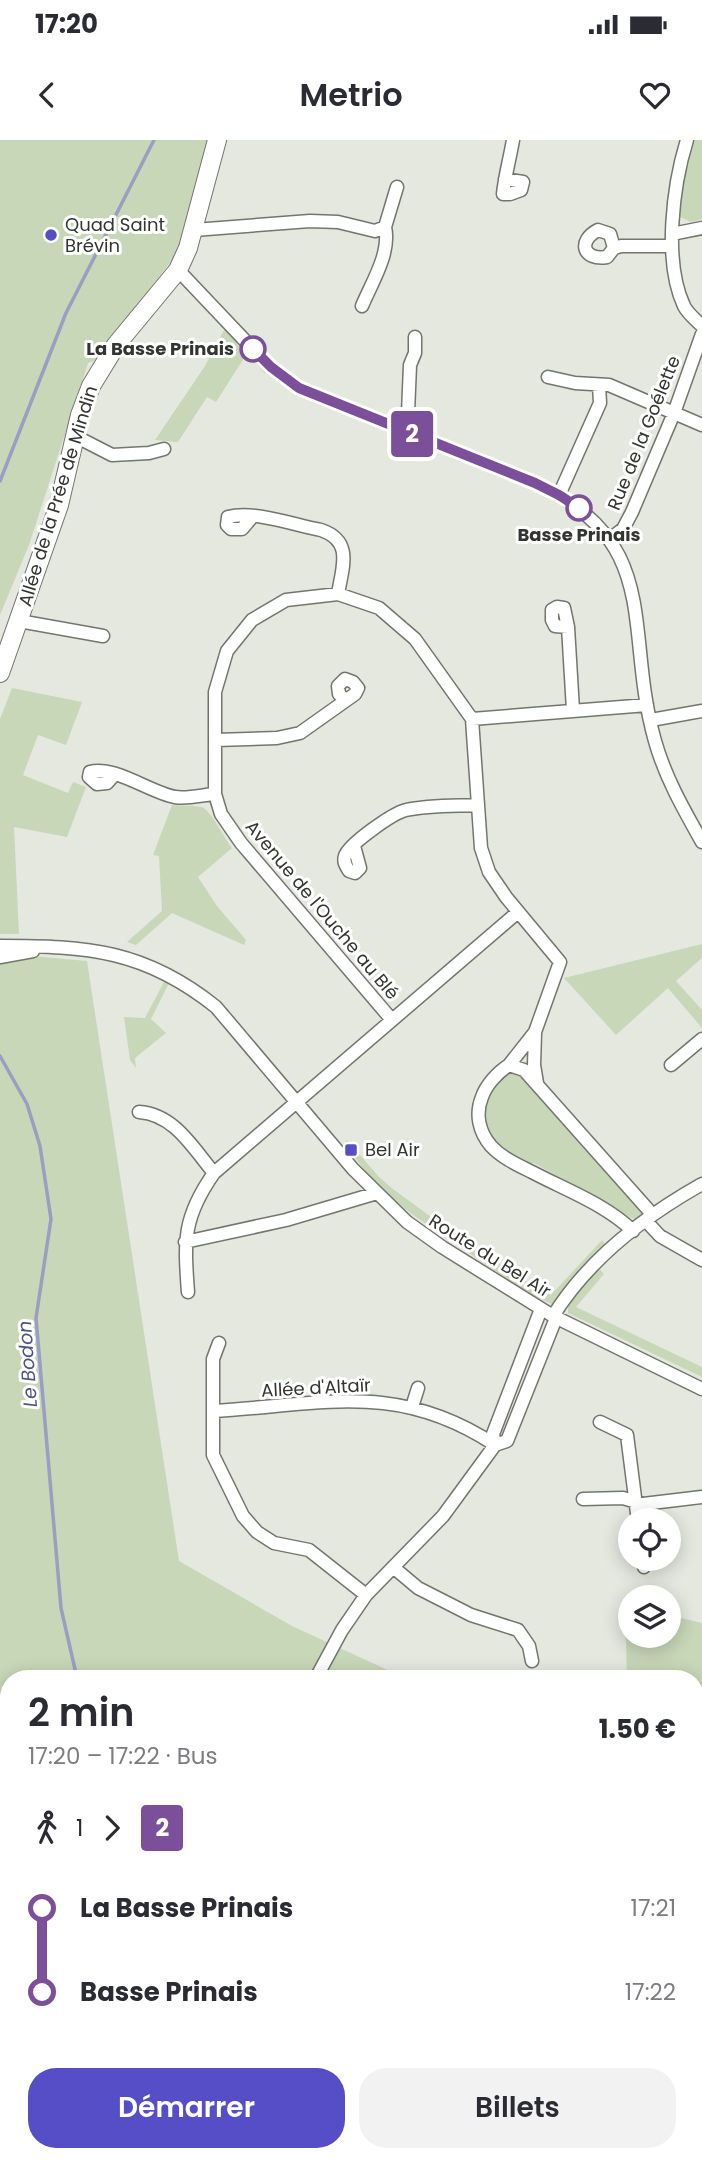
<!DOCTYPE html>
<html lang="fr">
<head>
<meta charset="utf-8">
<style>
  :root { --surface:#fff; --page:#f2f2f3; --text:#2b2b33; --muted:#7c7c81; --accent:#564ec6 }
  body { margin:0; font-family:Poppins,sans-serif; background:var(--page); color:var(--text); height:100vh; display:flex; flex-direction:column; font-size:26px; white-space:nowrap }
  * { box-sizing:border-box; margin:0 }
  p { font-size:23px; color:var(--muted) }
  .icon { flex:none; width:38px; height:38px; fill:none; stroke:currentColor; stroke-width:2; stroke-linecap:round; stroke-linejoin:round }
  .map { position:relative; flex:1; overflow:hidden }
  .side { position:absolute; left:0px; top:1530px; width:704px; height:492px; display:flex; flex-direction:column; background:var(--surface); border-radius:28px 28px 0 0; box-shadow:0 4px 18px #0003 }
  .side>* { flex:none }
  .badge { padding:0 14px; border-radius:5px; font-size:24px; line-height:46px }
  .tools { position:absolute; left:618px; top:1368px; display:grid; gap:14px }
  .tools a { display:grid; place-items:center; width:63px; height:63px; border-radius:50%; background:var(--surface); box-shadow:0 4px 18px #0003; font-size:35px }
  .map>.badge { position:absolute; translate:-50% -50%; box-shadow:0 0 0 4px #fff }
  .legs { display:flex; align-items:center; gap:10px; height:77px; padding:0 28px; font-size:23px }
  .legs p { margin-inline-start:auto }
  .overview { display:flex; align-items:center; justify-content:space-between; height:119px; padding:0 28px }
  h1 { font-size:38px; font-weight:600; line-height:52px }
  .action { display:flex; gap:14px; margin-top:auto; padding:14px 28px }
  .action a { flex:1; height:80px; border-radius:28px; background:var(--accent); color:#fff; font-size:28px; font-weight:600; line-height:80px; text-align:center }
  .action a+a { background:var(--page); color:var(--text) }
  ul { padding:0 28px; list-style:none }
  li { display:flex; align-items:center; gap:24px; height:84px; font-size:26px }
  li i { display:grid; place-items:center; width:10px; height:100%; margin:0 9px; background:currentColor }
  li i::after { content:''; width:18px; height:18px; margin:-9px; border:5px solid; border-radius:50%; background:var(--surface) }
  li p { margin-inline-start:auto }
  li:first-child i { background:linear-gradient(#0000 50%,currentColor 0) }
  li:last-child i { background:linear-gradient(currentColor 50%,#0000 0) }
  .status { display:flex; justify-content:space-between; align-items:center; height:49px; padding:0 35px; background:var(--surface); direction:ltr }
  .status svg { height:19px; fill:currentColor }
  header { display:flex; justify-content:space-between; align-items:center; height:91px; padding:0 28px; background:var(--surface); font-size:32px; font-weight:600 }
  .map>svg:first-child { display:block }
</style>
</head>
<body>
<div class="status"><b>17:20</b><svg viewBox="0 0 49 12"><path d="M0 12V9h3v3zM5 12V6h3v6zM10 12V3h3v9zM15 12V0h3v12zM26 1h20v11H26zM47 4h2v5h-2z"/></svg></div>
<header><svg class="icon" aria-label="back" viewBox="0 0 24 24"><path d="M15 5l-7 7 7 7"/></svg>Metrio<svg class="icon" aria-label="heart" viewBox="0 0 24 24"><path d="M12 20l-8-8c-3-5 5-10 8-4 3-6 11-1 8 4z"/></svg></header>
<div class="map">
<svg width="702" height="2020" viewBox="0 0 702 2020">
  <rect width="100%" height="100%" fill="#e4e8df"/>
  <!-- green -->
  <path fill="#c8d7b7" d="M0 0H211L182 107 94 221 88 223 29 405 0 475Z
    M695 0H702V79L691 82 680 77 682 47Z
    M225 188 246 215 216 262 207 257 178 302 155 300 205 226Z
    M12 548 82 562 66 605 38 595 23 635 68 653 73 642 86 647 67 697 14 687 19 794H0V579Z
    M172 665C181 666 192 665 201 667 210 668 224 698 232 708L198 737 217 766 246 800 244 805 172 773 136 805 127 802 162 771 159 716 153 715Z
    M702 804V818L676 841 702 870V888L668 848 616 895 564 838Z
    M0 813 87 821 179 1421 292 1486 405 1538H9V1821L0 1771Z
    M165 840 169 843 151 879 166 893 135 918 136 928 130 920 124 877 145 878Z
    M508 930H519L570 985 569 990 587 1010H592L643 1072 642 1076 635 1079 631 1078 559 1041 557 1036 534 1023 528 1025 494 1005 483 982 486 955Z
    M347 1000 379 1037 393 1049 438 1082 527 1142 551 1155 602 1100 607 1106 556 1166 528 1153 413 1075 379 1048 344 1004Z
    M598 1127 604 1134 576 1167 702 1227V1237L568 1173V1163Z
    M625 1464 630 1465V1496H668L669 1475 702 1483V2020H686L682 2013 695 2012V1538H627Z"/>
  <!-- water -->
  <path fill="#9a9ec3" d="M186 2013H244L246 2020H179Z"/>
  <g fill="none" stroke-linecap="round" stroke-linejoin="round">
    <!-- stream -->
    <path stroke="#9a9ec3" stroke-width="3.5" d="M0 341 66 173 154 0
      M0 916 27 964 40 1006 51 1079 36 1178 61 1468 77 1538"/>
    <!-- street casing -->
    <g stroke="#72766e" stroke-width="15">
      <path id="street" d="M687 0C673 45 663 121 684 166 688 174 696 180 702 186
        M505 39 523 42 521 50 510 54H503C505 35 510 18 513 0
        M194 90 310 81 338 82 375 91 385 87 397 47
        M672 94 702 88
        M614 108 610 94 598 90C577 101 583 121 607 117L614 108 621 106H672
        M178 130 270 227 299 248 535 343C665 403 623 489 655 601 665 637 684 670 702 702
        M362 166C372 142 391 113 385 87
        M548 237 575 243 609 245 702 285
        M405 291 408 273 410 225 415 213V197
        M75 296 112 315 149 313 164 309
        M559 355 600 263 599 245
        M253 376 242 389H231L227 385 228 377C254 370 294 385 321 390 354 401 342 428 338 454
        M610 399 623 389 632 372 674 273 702 194
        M19 481 103 496
        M568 487 555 486 552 480V470L557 467 564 468 568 487 573 570
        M472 579 647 565
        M651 580 702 571
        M216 600 277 598 300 593 355 554 358 548 353 542 345 539 338 546 339 554 345 560
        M114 635 107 643 97 644 89 637 90 632C114 625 151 653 175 657 188 659 202 655 215 654
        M354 706 360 728 355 733 349 731C346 726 343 722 345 716 349 704 393 673 406 670 429 665 454 666 477 665
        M0 806C88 806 145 810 216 867L353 1029 407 1082 442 1107 553 1176 702 1249
        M0 817 33 811
        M392 880 241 703 221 674 215 654V552L227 511 252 480 286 460 338 454 379 468 415 499 472 579 481 708 489 732 506 757 560 822 535 892 509 925
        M535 893 534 925 537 943
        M671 925 702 899
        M139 972C174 974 193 1008 214 1033
        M646 1081 660 1096 702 1120
        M633 1091C605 1064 566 1050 532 1032 518 1025 502 1018 491 1006 479 992 475 974 482 957 486 945 498 932 509 925L524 930 652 1074
        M185 1102 286 1080 377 1053
        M188 1152C184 1100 183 1077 214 1033L518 772
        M553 1176C588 1120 645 1076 702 1044
        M219 1203 213 1219V1315L243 1376 257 1392 274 1403 309 1410 366 1455
        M412 1267 418 1248
        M213 1271C321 1265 397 1240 495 1305
        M600 1282 627 1295 638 1381
        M495 1305 493 1294 541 1169
        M583 1359 623 1358 643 1364 702 1357
        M643 1419 644 1427
        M393 1427 418 1448 471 1475 518 1490 529 1506 532 1521
        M316 1538 342 1490 366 1455 443 1376 495 1305 507 1301 556 1178
        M695 1877 702 1880
        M0 1956 9 1958
        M363 2020 366 2012"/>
    </g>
    <!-- secondary casing -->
    <g stroke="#72766e" stroke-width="20">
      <path id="secondary" d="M0 533 59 365 80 275 91 246 116 205 178 130 188 108 217 0"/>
    </g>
    <!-- highway casing -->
    <g stroke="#c6c6c5" stroke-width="24">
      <path id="highway" d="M0 1624 9 1658
        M0 1717 9 1758
        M58 2012 59 2020
        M82 2012 83 2020"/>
    </g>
    <!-- street -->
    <use href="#street" stroke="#fff" stroke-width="12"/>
    <!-- secondary -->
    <use href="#secondary" stroke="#fff" stroke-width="18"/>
    <!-- highway -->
    <use href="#highway" stroke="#8d91e9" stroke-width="21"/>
  </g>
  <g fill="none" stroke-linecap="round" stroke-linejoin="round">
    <!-- line-1 casing -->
    <g stroke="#fff" stroke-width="16">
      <path id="line-1" d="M253 209 271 227 299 248 535 343 559 355 579 368"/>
    </g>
    <!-- line-1 -->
    <use href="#line-1" stroke="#7c4f9a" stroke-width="10"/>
  </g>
  <!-- markers -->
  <g fill="#564ec6" stroke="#fff" stroke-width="2.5">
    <circle cx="51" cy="95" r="7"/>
    <rect x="344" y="1003" width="14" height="14" rx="3.5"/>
  </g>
  <g fill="#fff" stroke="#7c4f9a" stroke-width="3.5">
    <circle cx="253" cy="209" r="12"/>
    <circle cx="579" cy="368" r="12"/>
  </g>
  <g text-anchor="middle" stroke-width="6" stroke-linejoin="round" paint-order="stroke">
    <!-- poi labels -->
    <g font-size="18" fill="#333531" stroke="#fff" text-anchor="start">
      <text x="65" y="91">Quad Saint<tspan x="65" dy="21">Brévin</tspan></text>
      <text x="365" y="1016">Bel Air</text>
    </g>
    <!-- stop labels -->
    <g font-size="18" font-weight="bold" fill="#333531" stroke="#fff" text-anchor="end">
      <text x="234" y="215">La Basse Prinais</text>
      <text x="579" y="401" text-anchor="middle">Basse Prinais</text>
    </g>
    <!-- street labels -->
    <g font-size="18" fill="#333531" stroke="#fff">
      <text transform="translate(644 293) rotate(-68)" y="6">Rue de la Goélette</text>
      <text transform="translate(58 356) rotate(-73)" y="6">Allée de la Prée de Mindin</text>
      <text transform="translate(322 770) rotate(50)" y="6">Avenue de l'Ouche au Blé</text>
      <text transform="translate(490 1116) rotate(32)" y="6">Route du Bel Air</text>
      <text transform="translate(316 1248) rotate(-3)" y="6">Allée d'Altaïr</text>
    </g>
    <!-- water labels -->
    <g font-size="19" font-style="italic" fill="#4e5185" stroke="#fff">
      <text transform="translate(27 1224) rotate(-94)" y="7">Le Bodon</text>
    </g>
  </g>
</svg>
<div class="tools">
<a><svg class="icon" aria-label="locate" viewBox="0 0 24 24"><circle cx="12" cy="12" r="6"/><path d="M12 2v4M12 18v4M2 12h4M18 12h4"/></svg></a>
<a><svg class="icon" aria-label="layers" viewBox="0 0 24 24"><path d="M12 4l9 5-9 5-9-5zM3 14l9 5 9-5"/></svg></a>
</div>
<b class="badge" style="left:412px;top:294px;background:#7c4f9a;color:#fff">2</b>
<section class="side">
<div class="overview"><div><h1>2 min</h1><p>17:20 – 17:22 · Bus</p></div><b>1.50 €</b></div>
<div class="legs"><svg class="icon" aria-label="walk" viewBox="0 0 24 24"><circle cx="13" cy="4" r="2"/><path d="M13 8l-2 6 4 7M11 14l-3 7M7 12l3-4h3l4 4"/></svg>1<svg class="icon" aria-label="forward" viewBox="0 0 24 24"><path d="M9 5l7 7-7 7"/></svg><b class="badge" style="background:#7c4f9a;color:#fff">2</b></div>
<ul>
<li><i style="color:#7c4f9a"></i><b>La Basse Prinais</b><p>17:21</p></li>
<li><i style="color:#7c4f9a"></i><b>Basse Prinais</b><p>17:22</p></li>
</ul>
<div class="action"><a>Démarrer</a><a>Billets</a></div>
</section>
</div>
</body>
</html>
